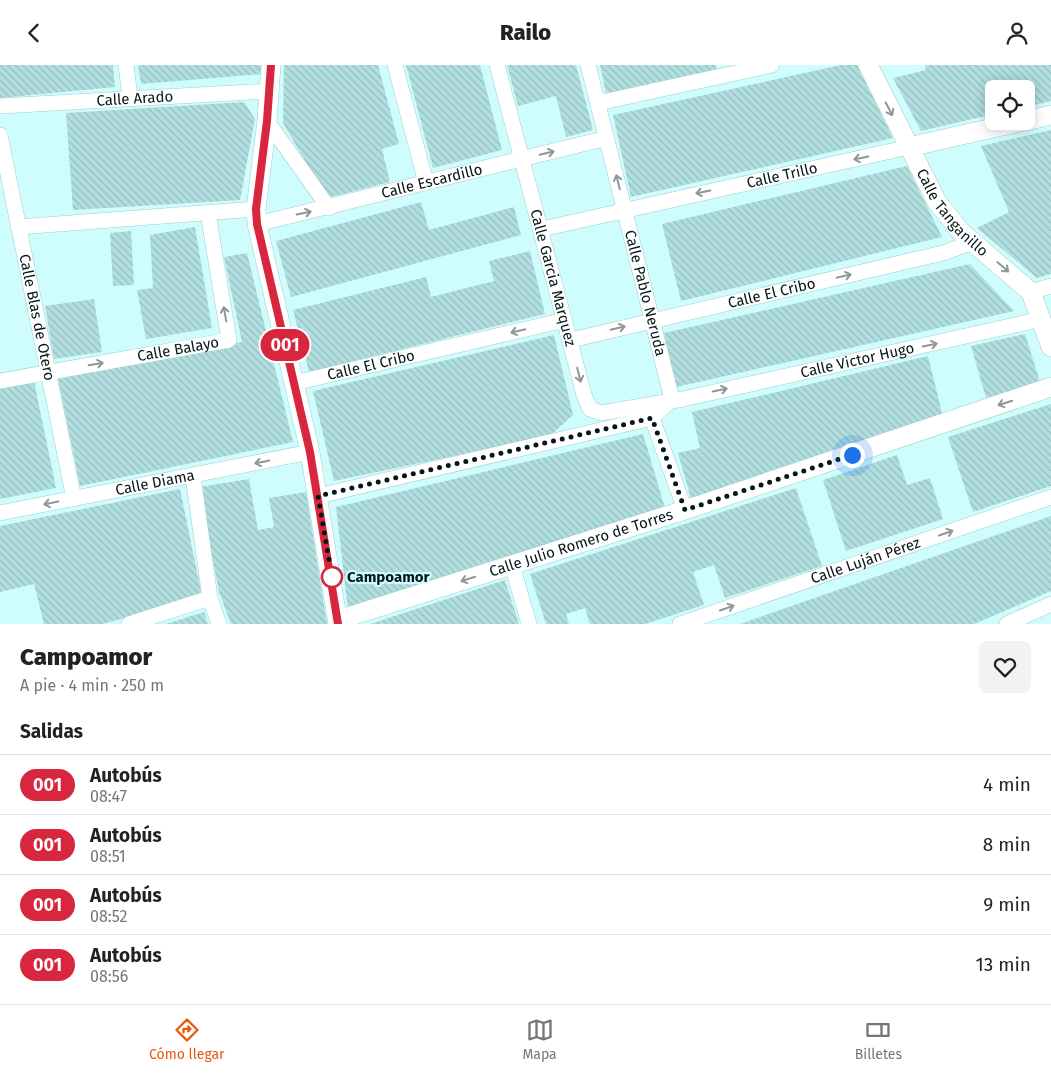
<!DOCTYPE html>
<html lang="es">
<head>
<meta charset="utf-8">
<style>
  :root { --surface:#fff; --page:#f2f2f2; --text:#222; --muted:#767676; --line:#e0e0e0; --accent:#ea580c }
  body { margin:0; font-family:"Fira Sans",sans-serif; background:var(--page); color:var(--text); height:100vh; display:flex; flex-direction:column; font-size:19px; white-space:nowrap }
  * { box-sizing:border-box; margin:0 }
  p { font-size:16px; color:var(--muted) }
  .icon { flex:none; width:28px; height:28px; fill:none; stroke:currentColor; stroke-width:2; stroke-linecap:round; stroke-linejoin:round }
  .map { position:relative; height:559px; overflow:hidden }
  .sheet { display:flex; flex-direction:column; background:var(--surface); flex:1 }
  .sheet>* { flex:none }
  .badge { padding:0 10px; border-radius:16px; font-size:18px; line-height:32px }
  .fabs { position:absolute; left:985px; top:15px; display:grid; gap:10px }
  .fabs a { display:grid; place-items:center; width:50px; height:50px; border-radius:8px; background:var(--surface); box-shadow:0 2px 12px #0003; font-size:25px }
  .you { position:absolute; width:25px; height:25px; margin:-12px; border:4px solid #fff; border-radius:50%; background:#1a73e8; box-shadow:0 0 0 8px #1a73e833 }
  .map>.badge { position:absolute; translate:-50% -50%; box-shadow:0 0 0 2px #fff }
  h2 { padding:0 20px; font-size:19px; line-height:45px }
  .round { display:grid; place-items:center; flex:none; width:52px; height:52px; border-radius:8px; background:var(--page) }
  .summary { display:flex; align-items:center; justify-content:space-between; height:85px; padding:0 20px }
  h1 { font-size:24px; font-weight:800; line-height:38px }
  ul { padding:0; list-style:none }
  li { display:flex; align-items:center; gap:15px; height:60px; padding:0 20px; border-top:1px solid var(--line) }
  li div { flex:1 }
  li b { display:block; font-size:19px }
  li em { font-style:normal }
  li .badge { min-width:55px; font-weight:700; text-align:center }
  header { display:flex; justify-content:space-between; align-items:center; height:65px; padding:0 20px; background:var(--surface); font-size:22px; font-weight:800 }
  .tab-bar { display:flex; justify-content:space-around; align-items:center; height:70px; border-top:1px solid var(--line); background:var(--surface); font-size:14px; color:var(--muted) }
  .tab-bar a { display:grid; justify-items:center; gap:2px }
  .tab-bar .on { color:var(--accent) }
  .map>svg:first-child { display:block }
</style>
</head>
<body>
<header><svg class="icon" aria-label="back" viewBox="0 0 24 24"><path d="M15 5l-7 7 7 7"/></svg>Railo<svg class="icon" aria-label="person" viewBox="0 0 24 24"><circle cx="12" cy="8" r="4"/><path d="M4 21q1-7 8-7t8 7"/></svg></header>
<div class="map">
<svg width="1051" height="559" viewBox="0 0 1051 559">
  <defs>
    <pattern id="building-back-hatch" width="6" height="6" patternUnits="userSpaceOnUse" patternTransform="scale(1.25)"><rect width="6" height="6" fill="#b1dedf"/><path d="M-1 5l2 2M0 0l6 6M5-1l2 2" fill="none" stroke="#97bebf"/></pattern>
  </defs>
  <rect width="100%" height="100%" fill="#cffdfe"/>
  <!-- building -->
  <path fill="url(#building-back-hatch)" d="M0 0H113L115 22 0 33Z
    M138 0H261L262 9 141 19Z
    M284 0H378L399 79 382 84 390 117 327 133 283 58Z
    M406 0H480L502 85 433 103Z
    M507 0H576L593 65 566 72 556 31 518 41Z
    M600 0H715L717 4 606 28Z
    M841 0H857L893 73 631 132 613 50Z
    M925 0H1051V36L1026 42V24H994V49L921 66 893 13 926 5Z
    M244 37 255 54 240 135 73 145 66 48Z
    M1051 65V209L1037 213 977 163 1009 147 981 81Z
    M907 101 942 172 681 236 662 159Z
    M421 137 429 165 514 142 521 170 291 232 276 176Z
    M195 162 212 263 146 274 137 225 153 223 150 170Z
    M131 166 134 220 113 221 110 168Z
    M530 186 545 249 309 307 293 245 426 212 431 232 494 216 489 196Z
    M247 188 293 377 80 421 58 314 242 277 224 192Z
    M970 199 1014 246 676 322 664 268Z
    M94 234 102 287 54 294 45 241Z
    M1025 269 1040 317 986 333 971 281Z
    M554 270 573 350 550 371 334 416 313 326Z
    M928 291 943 352 691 434 678 388 700 383 692 347Z
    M34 316 56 423 0 434V323Z
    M1051 339V421L973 447 948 372Z
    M643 369 665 443 348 545 336 442Z
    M897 390 907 420 930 413 943 454 846 486 823 415Z
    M249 414 258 465 274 462 269 433 306 427 327 559H231L219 527 199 422Z
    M796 423 822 501 725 533 714 500 693 507 704 540 645 559H590L585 543 566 549 569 559H546L530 509Z
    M180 424 202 531 103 559H44L34 519 0 527V461Z
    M1051 451V526L974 559H740Z
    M505 515 519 559H370Z
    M204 547 208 559H166Z"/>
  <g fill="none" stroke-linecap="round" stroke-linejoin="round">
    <!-- minor casing -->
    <g stroke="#a0cdce" stroke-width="16">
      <g id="minor">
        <path d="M126 0 130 33"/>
        <path d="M395 0 426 118"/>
        <path id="s1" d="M497 0 584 330 590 344 601 348 683 334 1042 254"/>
        <path id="s2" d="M588 0 672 334"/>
        <path d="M598 38 772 0"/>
        <path id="s3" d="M0 41 270 26"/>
        <path d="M267 56 329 143"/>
        <path id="s4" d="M0 70 74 434"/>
        <path id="s5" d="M257 159 607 73"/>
        <path d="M18 162 256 144"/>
        <path id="s6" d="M542 164 909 82"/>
        <path d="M1031 227 1051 221"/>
        <path id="s7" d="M571 275 943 188 973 177"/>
        <path id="s8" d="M0 316 229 275 208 148"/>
        <path id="s9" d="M294 318 565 255"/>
        <path d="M652 353 685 445"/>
        <path d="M193 411 210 533 219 559"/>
        <path d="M318 431 652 353 672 334"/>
        <path id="s10" d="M0 448 310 387"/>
        <path d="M512 500 529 559"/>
        <path d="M129 559 210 533"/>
        <path id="s11" d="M680 559 1051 432"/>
        <path d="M1007 559 1051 539"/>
      </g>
    </g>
    <!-- tertiary casing -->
    <g stroke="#a0cdce" stroke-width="20">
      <g id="tertiary">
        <path d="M271 0 267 56 256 144 257 159 310 387 338 559"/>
        <path id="s12" d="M868 0 937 137 962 168 1031 227 1051 282"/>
        <path d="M1026 56 1051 50"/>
        <path d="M909 82 1024 56"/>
        <path id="s13" d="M338 555 685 445 1051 322"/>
      </g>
    </g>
    <!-- minor -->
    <use href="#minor" stroke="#fff" stroke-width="15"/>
    <!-- tertiary -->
    <use href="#tertiary" stroke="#fff" stroke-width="19"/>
  </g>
  <!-- one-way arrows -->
  <defs><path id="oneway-shaft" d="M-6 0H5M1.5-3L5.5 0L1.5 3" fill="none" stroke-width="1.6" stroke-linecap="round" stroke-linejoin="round" transform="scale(1.25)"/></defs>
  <g stroke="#8f9797">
    <use href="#oneway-shaft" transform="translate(889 44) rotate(63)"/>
    <use href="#oneway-shaft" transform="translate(547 88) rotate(-13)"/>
    <use href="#oneway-shaft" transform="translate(861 93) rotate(168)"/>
    <use href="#oneway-shaft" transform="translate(618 117) rotate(-104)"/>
    <use href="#oneway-shaft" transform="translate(703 127) rotate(168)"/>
    <use href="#oneway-shaft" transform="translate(304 148) rotate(-12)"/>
    <use href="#oneway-shaft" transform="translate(1003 202) rotate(41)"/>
    <use href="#oneway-shaft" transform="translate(844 211) rotate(-13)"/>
    <use href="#oneway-shaft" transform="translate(225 249) rotate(-100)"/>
    <use href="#oneway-shaft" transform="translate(618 263) rotate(-14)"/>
    <use href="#oneway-shaft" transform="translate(518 266) rotate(167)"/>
    <use href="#oneway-shaft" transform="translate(930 280) rotate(-12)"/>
    <use href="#oneway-shaft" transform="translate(96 299) rotate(-10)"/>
    <use href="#oneway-shaft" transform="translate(579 310) rotate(76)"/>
    <use href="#oneway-shaft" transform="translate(720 325) rotate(-12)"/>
    <use href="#oneway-shaft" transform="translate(1005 338) rotate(162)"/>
    <use href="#oneway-shaft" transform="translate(262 397) rotate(168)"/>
    <use href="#oneway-shaft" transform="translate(51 438) rotate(169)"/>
    <use href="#oneway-shaft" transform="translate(946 468) rotate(-19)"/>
    <use href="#oneway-shaft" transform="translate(468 514) rotate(162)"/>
    <use href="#oneway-shaft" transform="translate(727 543) rotate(-19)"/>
  </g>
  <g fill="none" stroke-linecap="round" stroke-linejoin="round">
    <!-- line casing -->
    <g stroke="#fff" stroke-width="11">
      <path id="line" d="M271 0 267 56 256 144 257 159 310 387 338 559"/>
    </g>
    <!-- line -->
    <use href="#line" stroke="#d7263d" stroke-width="8"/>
    <!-- walk -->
    <path stroke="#061717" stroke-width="5" stroke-dasharray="0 9" d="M332 512 318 431 652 353 685 445 852 390"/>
  </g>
  <!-- markers -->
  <circle fill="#fff" stroke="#d7263d" stroke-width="2.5" cx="332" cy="512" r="10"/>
  <g text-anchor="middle" stroke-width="4.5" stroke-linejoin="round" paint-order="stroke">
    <!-- street labels -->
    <g font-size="15" fill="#061717" stroke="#cffdfe">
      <text dy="5" stroke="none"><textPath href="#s3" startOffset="135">Calle Arado</textPath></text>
      <text dy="5" stroke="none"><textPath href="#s6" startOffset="246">Calle Trillo</textPath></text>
      <text dy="5" stroke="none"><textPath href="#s5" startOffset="180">Calle Escardillo</textPath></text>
      <text dy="5" stroke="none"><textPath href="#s12" startOffset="171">Calle Tanganillo</textPath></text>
      <text dy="5" stroke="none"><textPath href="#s1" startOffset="220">Calle Garcia Marquez</textPath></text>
      <text dy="5" stroke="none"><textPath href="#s7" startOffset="206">Calle El Cribo</textPath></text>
      <text dy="5" stroke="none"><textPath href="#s2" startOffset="235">Calle Pablo Neruda</textPath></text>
      <text dy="5" stroke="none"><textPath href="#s4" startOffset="186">Calle Blas de Otero</textPath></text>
      <text dy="5" stroke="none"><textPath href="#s8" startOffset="181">Calle Balayo</textPath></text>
      <text dy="5" stroke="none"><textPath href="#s1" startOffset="630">Calle Victor Hugo</textPath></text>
      <text dy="5" stroke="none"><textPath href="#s9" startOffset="79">Calle El Cribo</textPath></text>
      <text dy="5" stroke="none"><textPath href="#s10" startOffset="158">Calle Diama</textPath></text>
      <text dy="5" stroke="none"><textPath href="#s13" startOffset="255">Calle Julio Romero de Torres</textPath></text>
      <text dy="5" stroke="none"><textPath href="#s11" startOffset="196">Calle Luján Pérez</textPath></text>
    </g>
    <!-- stop labels -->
    <g font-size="15" font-weight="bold" fill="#061717" stroke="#cffdfe" text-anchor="start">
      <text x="347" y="517">Campoamor</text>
    </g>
  </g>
</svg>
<div class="fabs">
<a><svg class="icon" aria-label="locate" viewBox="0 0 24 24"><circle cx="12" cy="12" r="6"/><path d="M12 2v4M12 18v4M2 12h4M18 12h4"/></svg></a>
</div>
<div class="you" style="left:852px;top:390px"></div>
<b class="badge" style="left:285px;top:280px;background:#d7263d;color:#fff">001</b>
</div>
<section class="sheet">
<div class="summary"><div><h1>Campoamor</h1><p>A pie · 4 min · 250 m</p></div><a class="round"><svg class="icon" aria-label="heart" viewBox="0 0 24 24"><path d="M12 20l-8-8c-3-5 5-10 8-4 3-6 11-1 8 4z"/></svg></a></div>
<h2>Salidas</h2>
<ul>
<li><span class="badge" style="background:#d7263d;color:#fff">001</span><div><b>Autobús</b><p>08:47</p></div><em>4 min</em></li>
<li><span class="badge" style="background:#d7263d;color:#fff">001</span><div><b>Autobús</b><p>08:51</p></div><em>8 min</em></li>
<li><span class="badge" style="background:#d7263d;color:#fff">001</span><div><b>Autobús</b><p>08:52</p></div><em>9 min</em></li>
<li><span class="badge" style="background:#d7263d;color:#fff">001</span><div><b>Autobús</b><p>08:56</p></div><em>13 min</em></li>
</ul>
</section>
<nav class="tab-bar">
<a class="on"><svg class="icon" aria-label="directions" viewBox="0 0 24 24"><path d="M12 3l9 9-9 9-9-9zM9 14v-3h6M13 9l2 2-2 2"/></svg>Cómo llegar</a>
<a><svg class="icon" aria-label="map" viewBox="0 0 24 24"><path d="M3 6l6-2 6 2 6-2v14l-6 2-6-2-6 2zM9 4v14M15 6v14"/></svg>Mapa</a>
<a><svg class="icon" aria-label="tickets" viewBox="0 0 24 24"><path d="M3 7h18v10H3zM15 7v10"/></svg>Billetes</a>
</nav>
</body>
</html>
